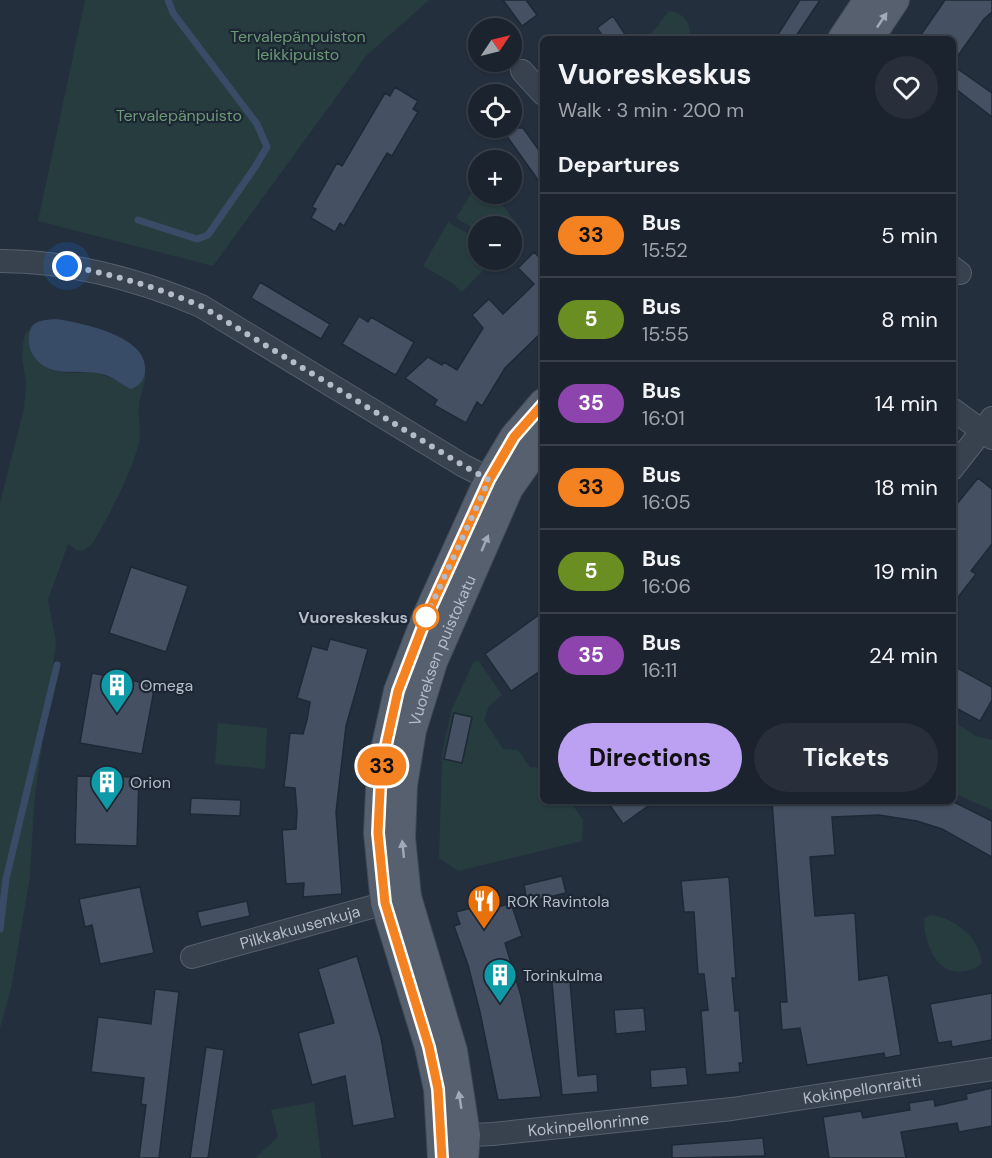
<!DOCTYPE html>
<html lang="en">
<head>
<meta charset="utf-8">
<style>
  :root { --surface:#1b232e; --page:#282f3a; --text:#f1f3f6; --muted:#a0a4aa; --line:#39404a; --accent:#bca0f2 }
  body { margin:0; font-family:"DM Sans",sans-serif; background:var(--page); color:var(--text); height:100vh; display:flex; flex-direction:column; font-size:22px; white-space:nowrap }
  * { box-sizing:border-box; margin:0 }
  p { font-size:20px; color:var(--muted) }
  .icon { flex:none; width:33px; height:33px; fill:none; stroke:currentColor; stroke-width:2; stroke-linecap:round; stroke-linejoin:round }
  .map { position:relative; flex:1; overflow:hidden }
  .drawer { position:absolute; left:540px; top:36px; width:416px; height:768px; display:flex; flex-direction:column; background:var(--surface); border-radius:9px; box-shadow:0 2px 4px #0004,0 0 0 2px var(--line) }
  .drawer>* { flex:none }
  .badge { padding:0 12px; border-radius:20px; font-size:21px; line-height:39px }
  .needle { width:39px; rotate:55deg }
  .tools { position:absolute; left:468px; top:18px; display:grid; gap:12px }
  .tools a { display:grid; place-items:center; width:54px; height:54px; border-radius:50%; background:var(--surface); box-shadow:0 2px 4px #0004,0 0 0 2px var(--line); font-size:30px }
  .you { position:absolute; width:30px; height:30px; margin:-15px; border:4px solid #fff; border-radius:50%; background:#1a73e8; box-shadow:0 0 0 9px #1a73e833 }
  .map>.badge { position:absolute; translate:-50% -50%; box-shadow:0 0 0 3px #fff }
  h2 { padding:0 18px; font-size:22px; line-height:54px }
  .round { display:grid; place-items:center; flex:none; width:63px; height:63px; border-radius:32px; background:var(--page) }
  .summary { display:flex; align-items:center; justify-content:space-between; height:102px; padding:0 18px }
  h1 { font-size:28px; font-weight:800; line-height:45px }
  .action { display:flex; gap:12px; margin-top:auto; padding:12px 18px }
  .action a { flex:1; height:69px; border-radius:36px; background:var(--accent); color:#111; font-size:24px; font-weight:800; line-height:69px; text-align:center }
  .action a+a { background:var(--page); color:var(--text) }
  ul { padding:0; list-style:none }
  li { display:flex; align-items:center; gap:18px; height:84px; padding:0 18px; border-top:2px solid var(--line) }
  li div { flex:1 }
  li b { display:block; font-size:22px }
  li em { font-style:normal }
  li .badge { min-width:66px; font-weight:700; text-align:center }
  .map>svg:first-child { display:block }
</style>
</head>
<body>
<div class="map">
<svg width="992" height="1158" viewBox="0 0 992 1158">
  <rect width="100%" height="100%" fill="#242f3e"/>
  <!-- green -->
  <path fill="#263c3f" d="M85 0H429L366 56 213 266 38 221Z
    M669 11C683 12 694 25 688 39H636L637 36 652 33Z
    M478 182V194H494L523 232 512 242V226H478V231L456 218Z
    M448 222 477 239 478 242V260H493L462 292 452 283 423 266Z
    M33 325C22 346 38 368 61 372 71 374 83 372 93 372 102 373 108 378 115 379 124 380 134 378 143 378L145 373C146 385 140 393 139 405 137 417 142 429 139 442 132 473 109 515 93 543L83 551 77 550 68 544 48 600 56 642 34 804 30 877 11 988 0 1028V503L24 409 26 383 22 356 23 344 25 334Z
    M478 660 502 695 489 706 484 720 503 749 518 750 530 767 543 768V801H570L583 820 582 841 458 871 439 858 442 754 451 711 473 663Z
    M953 721 976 736 992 740V810L953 793Z
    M218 723 267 728 265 769 215 764Z
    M931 915C955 918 980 938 982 963 976 969 973 970 965 971 936 977 924 942 924 918Z
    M314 1102 321 1158H255L278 1137 271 1110Z"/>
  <!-- water -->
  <path fill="#394c67" d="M56 319C81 323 150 336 145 372 144 381 139 386 131 389 121 385 113 376 102 374 78 368 45 381 31 351 28 344 28 335 31 328 36 319 48 320 56 319Z"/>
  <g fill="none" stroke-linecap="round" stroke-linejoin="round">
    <!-- stream -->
    <path stroke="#394c67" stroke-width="7" d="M138 220 197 239 208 235 255 167 267 147 257 124 173 13 168 0
      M0 929 6 879 57 665"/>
  </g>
  <!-- building -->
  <path fill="#455162" stroke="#1f2835" stroke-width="1.5" d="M503 0H526L537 15 522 26Z
    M800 0H820L794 39H775Z
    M945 0H992V12L984 19 952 64V39H918Z
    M613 16 628 39H605L597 28Z
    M952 65 992 93V117L952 86Z
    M395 87 418 101 413 109 418 112 392 156 387 153 344 226 340 223 335 232 311 218 316 209 312 207 337 163 342 166 385 93 390 96Z
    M501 128H523L543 156V187Z
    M534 252 543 261V331L505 368 482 406 477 402 466 423 434 405 437 400 405 378 428 357 442 365 444 362 457 370 483 328 472 315 489 299 503 314 522 296 534 284 518 268Z
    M260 282 330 324 321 339 251 298Z
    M359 316 368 322 371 317 414 342 397 373 395 375 342 344Z
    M978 478 992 489V544L971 571 976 574 952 605V510Z
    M131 567 188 586 166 652 109 633Z
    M543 612V669L511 691 485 654Z
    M330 639 368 649 346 726 336 812 342 894 303 897 304 883 286 884 282 830 296 829 297 812 295 788 284 787 290 733 303 734 307 720 310 702 297 698 312 646 327 650Z
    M952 665 992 687V700L980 721 952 706Z
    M92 673 155 685 142 754 80 743Z
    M454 713 472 717 462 763 444 759Z
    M77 776 139 777 137 846 75 844Z
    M191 798 241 800 240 816 190 814Z
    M607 801H655L623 824Z
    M772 801H952L992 821V857L942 829 917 821 879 815 832 817 835 855 810 857 815 916 855 913 859 980 888 975 901 1055 885 1058 884 1053 807 1065 800 1028 782 1030 780 1002H787Z
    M562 876 566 893 527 902 524 885Z
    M729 877 736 978H732L735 1011 739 1010 743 1063H739L740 1072 706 1075 701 1011 708 1010 704 974H698L694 912H684L681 881Z
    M140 887 154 953 100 964 92 925 85 927 79 899Z
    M247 901 250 916 201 927 197 912Z
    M511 903 522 936 505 943 521 996 541 1097 498 1100 480 1012 468 965 454 926 460 924 456 912 487 904 489 910Z
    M357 956 381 1038 395 1118 353 1126 345 1076 312 1085 298 1033 334 1023 318 969Z
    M569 970 578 1076 597 1074 598 1092 562 1095 551 971Z
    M155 989 179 992 159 1158H139L146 1105 141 1104 144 1078 91 1072 98 1017 151 1024Z
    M992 993V1040L952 1047 951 1041 938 1043 930 1004Z
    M644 1008 646 1031 616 1034 614 1010Z
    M206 1047 224 1050 208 1158H190Z
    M686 1067 688 1085 651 1088 650 1070Z
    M992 1088V1126L959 1132 957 1123 901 1132 906 1158H829L823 1117 861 1111 863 1118 910 1110 909 1103 934 1099 935 1106 967 1099 966 1094Z
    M763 1138 765 1156 672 1158V1145Z"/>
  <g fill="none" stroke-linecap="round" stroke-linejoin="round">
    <!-- minor casing -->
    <g stroke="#565f6c" stroke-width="24">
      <g id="minor">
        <path d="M522 71 543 94"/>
        <path d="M0 261C70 261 137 279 201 306L464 466 502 485"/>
        <path d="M952 267 960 273"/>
        <path d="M952 409 992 438"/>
        <path d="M952 469 992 418"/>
        <path id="s1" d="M192 957 400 899"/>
        <path id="s2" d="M449 1136 493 1134 732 1109 992 1069"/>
      </g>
    </g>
    <!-- major casing -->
    <g stroke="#414a57" stroke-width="30">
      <g id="major">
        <path d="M842 39 868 0"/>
        <path d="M869 39 895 0"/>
        <path d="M442 1158 438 1089 429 1047 385 903 378 833 381 768 398 691 426 618 489 479 514 437 543 403"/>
        <path id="s3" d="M464 1158 466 1135 453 1051 407 897 401 838 403 785 412 730 433 662 509 488 543 440"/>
      </g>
    </g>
    <!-- minor -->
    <use href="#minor" stroke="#38414e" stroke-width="22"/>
    <!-- major -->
    <use href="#major" stroke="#56606e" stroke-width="28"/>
  </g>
  <!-- one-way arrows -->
  <defs><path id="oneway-solid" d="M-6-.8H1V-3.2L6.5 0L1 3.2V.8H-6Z" transform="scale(1.5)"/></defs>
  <g fill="#a1aab7">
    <use href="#oneway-solid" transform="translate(882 20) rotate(-56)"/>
    <use href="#oneway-solid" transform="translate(485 543) rotate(-67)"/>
    <use href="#oneway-solid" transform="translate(403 849) rotate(-96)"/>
    <use href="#oneway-solid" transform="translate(460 1100) rotate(-99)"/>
  </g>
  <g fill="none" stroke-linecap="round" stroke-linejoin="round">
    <!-- line casing -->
    <g stroke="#fff" stroke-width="14">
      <path id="line" d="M442 1158 438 1089 429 1047 385 903 378 833 381 768 398 691 426 618 489 480 514 437 543 404"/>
    </g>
    <!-- line -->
    <use href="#line" stroke="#f58220" stroke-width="9"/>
    <!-- walk -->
    <path stroke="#b4bcc9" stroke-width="6" stroke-dasharray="0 10.8" d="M67 266C114 274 158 288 201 306L464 466 489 480 426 617"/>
  </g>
  <!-- icons -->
  <defs>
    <g id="building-pin" transform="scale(1.725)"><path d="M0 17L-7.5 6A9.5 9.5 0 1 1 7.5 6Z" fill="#0f9aa8" stroke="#1d2633"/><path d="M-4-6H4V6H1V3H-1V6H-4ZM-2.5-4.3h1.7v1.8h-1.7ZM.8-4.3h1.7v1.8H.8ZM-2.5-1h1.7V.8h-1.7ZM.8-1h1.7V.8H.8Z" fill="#fff"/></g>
    <g id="restaurant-pin" transform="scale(1.725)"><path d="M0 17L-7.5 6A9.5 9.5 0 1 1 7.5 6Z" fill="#e8710a" stroke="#1d2633"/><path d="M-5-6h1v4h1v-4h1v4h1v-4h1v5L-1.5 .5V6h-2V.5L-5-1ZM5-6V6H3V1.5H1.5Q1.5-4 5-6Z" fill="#fff"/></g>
  </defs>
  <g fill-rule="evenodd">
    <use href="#building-pin" x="117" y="685"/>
    <use href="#building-pin" x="107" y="782"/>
    <use href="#restaurant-pin" x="484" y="901"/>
    <use href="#building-pin" x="500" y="975"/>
  </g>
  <!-- markers -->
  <circle fill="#fff" stroke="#f58220" stroke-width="3" cx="426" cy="617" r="12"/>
  <g text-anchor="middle" stroke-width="4.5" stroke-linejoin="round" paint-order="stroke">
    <!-- park labels -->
    <g font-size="16" fill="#6b9a76" stroke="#1d2633">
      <text x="298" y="42">Tervalepänpuiston<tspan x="298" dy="18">leikkipuisto</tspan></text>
      <text x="179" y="121">Tervalepänpuisto</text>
    </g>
    <!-- stop labels -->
    <g font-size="16" font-weight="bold" fill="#b4bcc9" stroke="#1d2633" text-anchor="end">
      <text x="408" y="623">Vuoreskeskus</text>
    </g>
    <!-- street labels -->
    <g font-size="16" fill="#b4bcc9" stroke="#1d2633">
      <text dy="6" stroke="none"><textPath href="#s3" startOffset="522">Vuoreksen puistokatu</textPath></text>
      <text dy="6" stroke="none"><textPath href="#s1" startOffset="112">Pilkkakuusenkuja</textPath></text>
      <text dy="6" stroke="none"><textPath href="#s2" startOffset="416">Kokinpellonraitti</textPath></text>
      <text dy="6" stroke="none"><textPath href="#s2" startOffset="140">Kokinpellonrinne</textPath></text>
    </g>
    <!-- poi labels -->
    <g font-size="16" fill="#b4bcc9" stroke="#1d2633" text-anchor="start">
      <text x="140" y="691">Omega</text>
      <text x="130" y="788">Orion</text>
      <text x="507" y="907">ROK Ravintola</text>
      <text x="523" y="981">Torinkulma</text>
    </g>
  </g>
</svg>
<div class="tools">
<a><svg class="needle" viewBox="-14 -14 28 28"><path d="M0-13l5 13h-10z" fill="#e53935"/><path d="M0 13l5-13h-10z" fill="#a0a4aa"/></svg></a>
<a><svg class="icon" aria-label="locate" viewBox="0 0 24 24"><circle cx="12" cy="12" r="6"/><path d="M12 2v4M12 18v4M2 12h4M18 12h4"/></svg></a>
<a>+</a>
<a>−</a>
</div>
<div class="you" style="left:67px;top:266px"></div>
<b class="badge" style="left:382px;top:766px;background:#f58220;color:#111">33</b>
<section class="drawer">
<div class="summary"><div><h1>Vuoreskeskus</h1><p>Walk · 3 min · 200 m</p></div><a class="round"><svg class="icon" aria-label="heart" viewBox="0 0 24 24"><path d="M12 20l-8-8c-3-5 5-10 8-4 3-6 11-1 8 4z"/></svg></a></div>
<h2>Departures</h2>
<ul>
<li><span class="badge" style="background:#f58220;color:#111">33</span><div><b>Bus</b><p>15:52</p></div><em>5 min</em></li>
<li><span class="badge" style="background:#6b8e23;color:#fff">5</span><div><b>Bus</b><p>15:55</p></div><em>8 min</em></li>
<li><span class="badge" style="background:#8e44ad;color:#fff">35</span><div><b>Bus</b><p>16:01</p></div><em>14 min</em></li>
<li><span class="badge" style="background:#f58220;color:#111">33</span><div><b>Bus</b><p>16:05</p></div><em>18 min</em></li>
<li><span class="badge" style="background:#6b8e23;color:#fff">5</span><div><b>Bus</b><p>16:06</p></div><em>19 min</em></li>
<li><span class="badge" style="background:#8e44ad;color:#fff">35</span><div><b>Bus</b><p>16:11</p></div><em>24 min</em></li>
</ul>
<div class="action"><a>Directions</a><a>Tickets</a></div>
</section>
</div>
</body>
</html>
